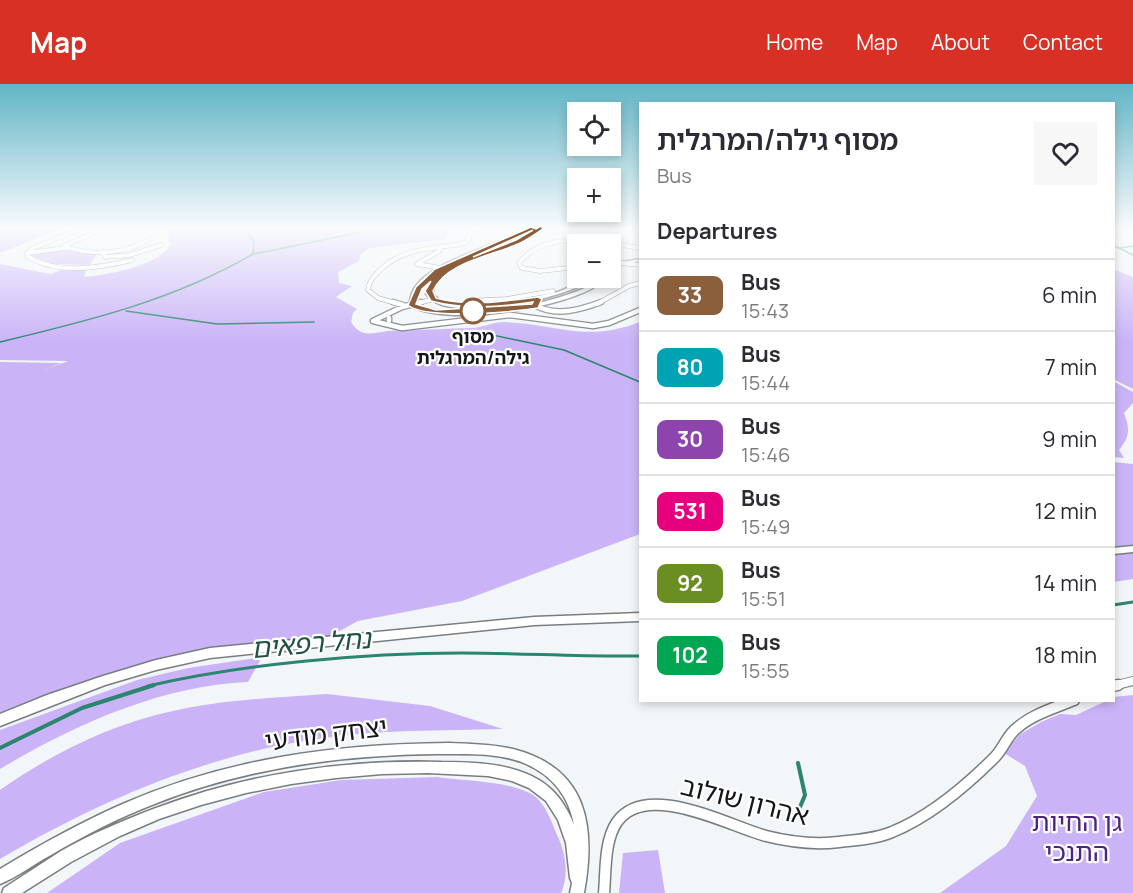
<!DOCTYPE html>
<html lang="en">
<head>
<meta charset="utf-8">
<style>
  :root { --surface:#fff; --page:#f7f7f7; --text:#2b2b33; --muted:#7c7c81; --line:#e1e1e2; --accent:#d93025 }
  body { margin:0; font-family:Manrope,"Noto Sans Hebrew",sans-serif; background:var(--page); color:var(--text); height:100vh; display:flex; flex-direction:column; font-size:22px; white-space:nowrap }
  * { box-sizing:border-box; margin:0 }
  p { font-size:20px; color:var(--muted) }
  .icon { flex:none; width:33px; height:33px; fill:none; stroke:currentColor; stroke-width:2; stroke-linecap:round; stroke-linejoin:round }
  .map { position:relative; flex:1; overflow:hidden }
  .details { position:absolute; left:639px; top:18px; width:476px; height:600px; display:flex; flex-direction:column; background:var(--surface); border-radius:0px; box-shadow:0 3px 9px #0003 }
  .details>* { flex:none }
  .badge { padding:0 12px; border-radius:9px; font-size:21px; line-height:39px }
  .tools { position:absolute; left:567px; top:18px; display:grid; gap:12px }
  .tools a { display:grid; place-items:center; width:54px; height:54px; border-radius:0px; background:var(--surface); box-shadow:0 3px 9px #0003; font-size:30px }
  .map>.badge { position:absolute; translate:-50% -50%; box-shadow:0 0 0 3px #fff }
  h2 { padding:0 18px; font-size:22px; line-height:54px }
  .round { display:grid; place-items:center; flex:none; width:63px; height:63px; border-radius:0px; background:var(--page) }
  .overview { display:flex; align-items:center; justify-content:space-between; height:102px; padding:0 18px }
  h1 { font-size:28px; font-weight:600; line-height:45px }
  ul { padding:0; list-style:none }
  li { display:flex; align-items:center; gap:18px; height:72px; padding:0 18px; border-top:2px solid var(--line) }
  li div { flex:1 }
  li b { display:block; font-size:22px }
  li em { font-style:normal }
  li .badge { min-width:66px; font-weight:700; text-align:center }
  header { display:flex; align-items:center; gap:36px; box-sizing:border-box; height:84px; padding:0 30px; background:var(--accent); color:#fff }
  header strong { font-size:28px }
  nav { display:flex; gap:33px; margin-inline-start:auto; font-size:21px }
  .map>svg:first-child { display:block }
</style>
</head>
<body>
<header>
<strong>Map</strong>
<nav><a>Home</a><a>Map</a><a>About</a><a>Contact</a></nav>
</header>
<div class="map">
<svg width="1133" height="809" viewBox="0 0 1133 809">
  <rect width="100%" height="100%" fill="#f2f6f9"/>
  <!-- green -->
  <path fill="#cab4f7" d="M0 144H62L0 169Z
    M171 144H455L449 147 445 155 370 164 360 171 359 177 338 188 339 199 352 202 336 213 357 225 353 229 351 238C363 259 381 244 400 247 424 245 448 245 473 244 484 243 493 238 504 238 559 240 584 259 640 238V450L462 517 358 537 336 549 323 561 308 563 297 569H255L156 581 0 634V278L61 279 44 286 68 277 0 276V180L50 190 68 184H87L84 193C111 190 154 183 171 161L168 153Z
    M62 166 97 170 90 181 55 180 31 172V170Z
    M1113 185 1133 193V305L1113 295Z
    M1113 297 1133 308V319L1124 329C1130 345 1130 353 1119 366L1124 374 1113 373Z
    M1113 378 1133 380V495L1113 498Z
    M262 573 248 598C160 602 76 640 0 685V646L137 596 188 584Z
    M327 610 430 622 503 645C441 647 379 645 317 655 205 671 97 718 0 775V706C51 670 111 640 173 627 224 615 276 614 327 610Z
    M1133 611V809H940L1006 762 1037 712 1025 682 1004 669 1019 651 1041 638 1060 630 1076 631 1106 617 1113 616V613Z
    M437 693C463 697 518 697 537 714 547 724 552 739 557 751 566 769 569 791 561 809H47L120 759 264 708 341 696Z
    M658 766 665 809H619L623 769Z"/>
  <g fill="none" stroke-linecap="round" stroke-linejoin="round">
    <!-- stream-far2 -->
    <path stroke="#2c856e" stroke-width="1.5" d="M1113 161 1133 171
      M1121 164 1133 162
      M254 170 381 144
      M126 227 217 240 314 238
      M483 249 564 266 640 298
      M0 258C88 237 174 216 253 170L254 157 243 144"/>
    <!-- stream-far1 -->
    <path stroke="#2c856e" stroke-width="3" d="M1113 521 1133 518
      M148 602C244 580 363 569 462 569 521 569 580 573 640 572"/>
    <!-- stream -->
    <path stroke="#2c856e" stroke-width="4" d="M0 664 82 624 154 601
      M798 679 805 711 800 723"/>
    <!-- street-far3 casing -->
    <g stroke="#797d80" stroke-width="5">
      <path id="street-far3" d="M82 144 31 165 27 172C57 191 99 184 132 176
        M104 144 64 162C98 175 139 168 166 144
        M441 162 439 167 417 180 441 184
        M103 168 105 173 130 171 161 161
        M27 169 66 164
        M610 178 640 181
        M578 183 540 187 522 184 519 179C547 144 601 158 640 164
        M467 217 507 215 553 207
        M399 220 378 214 368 206C369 197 374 192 380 186 405 162 433 166 465 159L469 155 470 147 477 144
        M415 220 434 215
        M536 220 538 215
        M597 220 629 202 640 199"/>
    </g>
    <!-- street-far2 casing -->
    <g stroke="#797d80" stroke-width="7">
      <path id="street-far2" d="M393 218 403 221
        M421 218 402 223 373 237 402 244 510 231 593 242 609 239 640 226
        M536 218 535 221C555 233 580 226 601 218
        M389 234V237"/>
    </g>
    <!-- street-far1 casing -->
    <g stroke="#797d80" stroke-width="10">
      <path id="street-far1" d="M1113 602 1133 597"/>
    </g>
    <!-- street casing -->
    <g stroke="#797d80" stroke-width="13">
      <path id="street" d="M1113 602 1118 601
        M604 809C606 787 604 757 617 738 646 696 729 742 766 752 790 758 814 761 839 758 856 756 876 755 892 748 929 733 967 701 995 673 1004 664 1007 651 1017 644 1033 630 1055 624 1074 616"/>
    </g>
    <!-- secondary casing -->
    <g stroke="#797d80" stroke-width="3">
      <path id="secondary" d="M530 144H535C506 164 435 176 418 206 416 210 416 216 415 220 419 222 424 224 428 225 440 228 453 228 465 227 505 227 548 220 585 204 590 201 595 197 600 194H605C601 198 596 202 591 205 554 225 445 243 409 221 410 217 411 211 413 207 426 178 501 160 530 144Z
        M640 175V177L620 181 610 186V183L617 179Z
        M449 183 453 184 436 198 432 210 441 217 458 220H482L508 218 558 208 577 200 588 194H593C567 215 468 234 437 219 433 217 429 213 426 210L432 196Z
        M449 659C470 660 492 660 513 665 588 684 596 743 584 809H570L572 799 570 794 566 759 558 736 546 717 529 704 512 697 488 692 428 689 382 690 336 694 291 700 246 709 201 721 159 735 120 752 71 778 22 809H2L4 804C23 792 42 779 61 767 91 750 124 736 156 724 246 690 345 675 441 678 473 678 510 679 539 696 556 706 567 723 574 741 569 713 553 692 526 680 499 668 466 670 437 670 341 671 246 684 157 719 120 733 85 751 51 771 34 780 18 793 0 800V785C40 761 81 738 125 719 229 674 336 660 449 659Z"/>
    </g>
    <!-- primary casing -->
    <g stroke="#797d80" stroke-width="3">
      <path id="primary" d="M1133 462V468L1113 470V464Z
        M640 529V537L534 541 210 574 156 586 105 601 0 642V630L47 611 103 592 156 576 210 564 534 533Z"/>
    </g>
    <!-- street-far3 -->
    <use href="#street-far3" stroke="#fff" stroke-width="4"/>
    <!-- street-far2 -->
    <use href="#street-far2" stroke="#fff" stroke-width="4.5"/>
    <!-- street-far1 -->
    <use href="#street-far1" stroke="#fff" stroke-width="8"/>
    <!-- street -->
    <use href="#street" stroke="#fff" stroke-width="10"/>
    <!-- secondary -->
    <use href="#secondary" fill="#fff" fill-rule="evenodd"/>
    <!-- primary -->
    <use href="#primary" fill="#fff" fill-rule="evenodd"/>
  </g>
  <!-- sky -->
  <linearGradient id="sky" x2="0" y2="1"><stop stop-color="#61b4c6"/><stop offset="0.56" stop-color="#f9fbfc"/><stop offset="1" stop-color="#f9fbfc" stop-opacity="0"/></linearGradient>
  <rect width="1133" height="257" fill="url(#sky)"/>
  <!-- line -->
  <path fill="#8b5e3c" stroke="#fff" stroke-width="1.5" fill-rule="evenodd" d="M541 142 543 145C535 150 527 156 518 160 491 172 446 178 433 207L436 214C468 223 506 217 538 213L542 215 538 224C513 228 425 236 408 221L416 203 435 185 531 143 536 145ZM533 146 516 156 473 173ZM431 197 425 207 431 217C464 226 500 223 533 218L532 220 436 226 416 220 422 205Z"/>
  <!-- markers -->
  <circle fill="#fff" stroke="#8b5e3c" stroke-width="3" cx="473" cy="227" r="12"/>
  <g text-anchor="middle" stroke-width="4.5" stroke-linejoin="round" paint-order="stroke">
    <!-- far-stop labels -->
    <g font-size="18" font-weight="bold" fill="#141617" stroke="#fff">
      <text x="473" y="259">מסוף<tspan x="473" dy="21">גילה/המרגלית</tspan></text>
    </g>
    <!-- near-street labels -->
    <g font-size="26" fill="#141617" stroke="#fff">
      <text transform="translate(326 650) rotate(-7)" y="9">יצחק מודעי</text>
      <text transform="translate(745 717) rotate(14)" y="9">אהרון שולוב</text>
    </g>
    <!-- near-park labels -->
    <g font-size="26" fill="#4e2482" stroke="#fff">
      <text x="1077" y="747">גן החיות<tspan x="1077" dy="30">התנכי</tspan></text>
    </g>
    <!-- near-water labels -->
    <g font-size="27" font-style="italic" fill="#205243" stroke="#fff">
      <text transform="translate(311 560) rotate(-5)" y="9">נחל רפאים</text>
    </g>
  </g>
</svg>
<div class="tools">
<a><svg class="icon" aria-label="locate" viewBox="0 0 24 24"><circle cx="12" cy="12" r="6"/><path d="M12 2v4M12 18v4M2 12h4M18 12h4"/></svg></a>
<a>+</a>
<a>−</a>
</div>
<section class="details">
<div class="overview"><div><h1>מסוף גילה/המרגלית</h1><p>Bus</p></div><a class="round"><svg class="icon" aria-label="heart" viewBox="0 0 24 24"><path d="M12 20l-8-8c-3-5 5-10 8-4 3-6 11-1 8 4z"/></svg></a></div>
<h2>Departures</h2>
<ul>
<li><span class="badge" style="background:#8b5e3c;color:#fff">33</span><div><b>Bus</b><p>15:43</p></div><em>6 min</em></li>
<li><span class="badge" style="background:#00a3b4;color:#fff">80</span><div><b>Bus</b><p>15:44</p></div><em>7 min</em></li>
<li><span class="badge" style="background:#8e44ad;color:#fff">30</span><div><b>Bus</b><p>15:46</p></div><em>9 min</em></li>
<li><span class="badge" style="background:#e6007e;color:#fff">531</span><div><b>Bus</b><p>15:49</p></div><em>12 min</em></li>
<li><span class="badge" style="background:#6b8e23;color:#fff">92</span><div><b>Bus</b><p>15:51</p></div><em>14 min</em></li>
<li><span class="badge" style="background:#00a651;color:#fff">102</span><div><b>Bus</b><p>15:55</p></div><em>18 min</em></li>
</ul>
</section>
</div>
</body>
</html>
